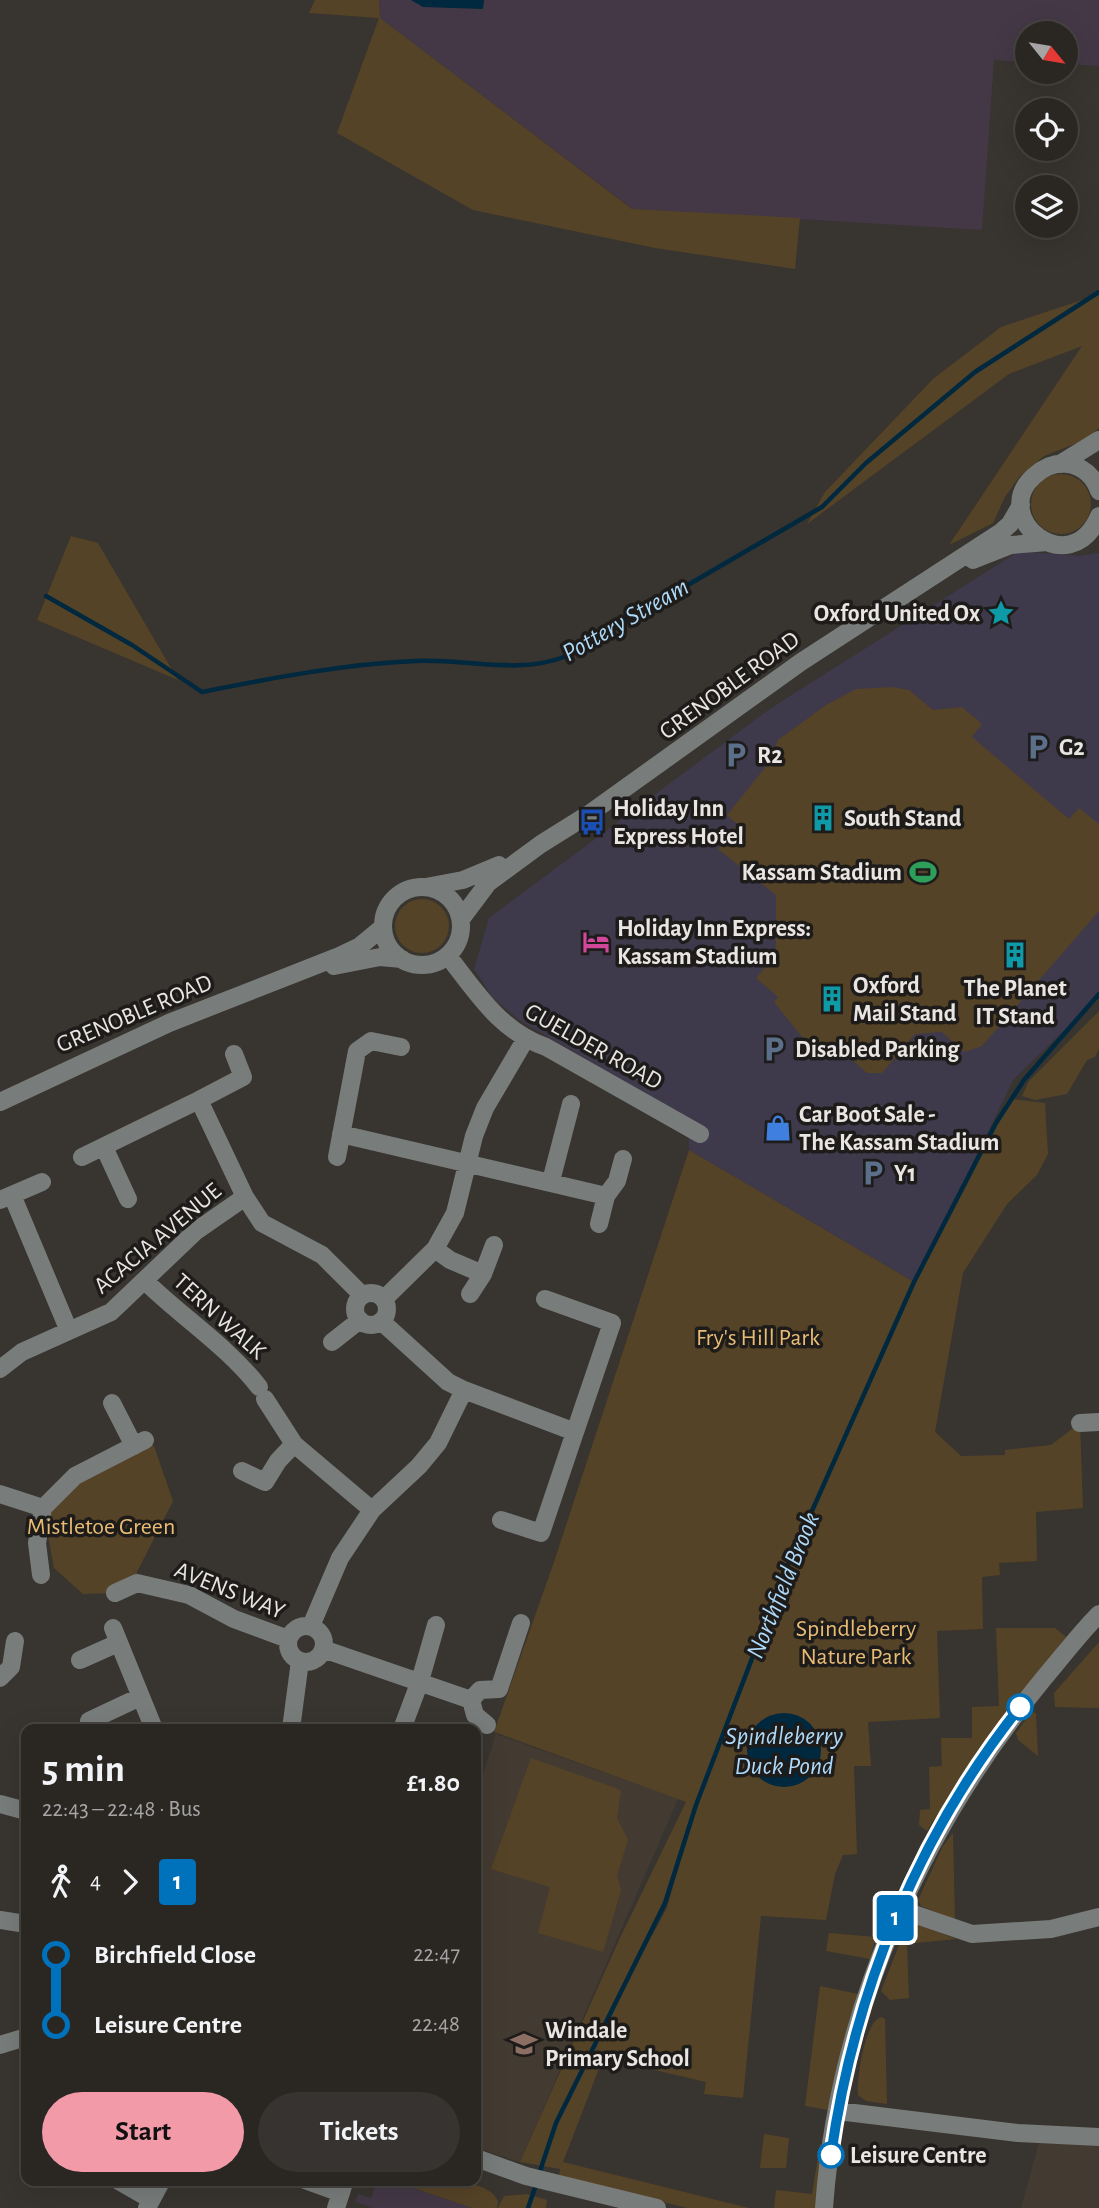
<!DOCTYPE html>
<html lang="en">
<head>
<meta charset="utf-8">
<style>
  :root { --surface:#2a2723; --page:#363330; --text:#f1f3f6; --muted:#a5a5a6; --line:#464441; --accent:#f39aa9 }
  body { margin:0; font-family:"Alegreya Sans",sans-serif; background:var(--page); color:var(--text); height:100vh; display:flex; flex-direction:column; font-size:26px; white-space:nowrap }
  * { box-sizing:border-box; margin:0 }
  p { font-size:23px; color:var(--muted) }
  .icon { flex:none; width:38px; height:38px; fill:none; stroke:currentColor; stroke-width:2; stroke-linecap:round; stroke-linejoin:round }
  .map { position:relative; flex:1; overflow:hidden }
  .details { position:absolute; left:21px; top:1724px; width:460px; height:462px; display:flex; flex-direction:column; background:var(--surface); border-radius:14px; box-shadow:0 7px 28px #0002,0 0 0 2px var(--line) }
  .details>* { flex:none }
  .badge { padding:0 14px; border-radius:5px; font-size:24px; line-height:46px }
  .needle { width:46px; rotate:120deg }
  .fabs { position:absolute; left:1015px; top:21px; display:grid; gap:14px }
  .fabs a { display:grid; place-items:center; width:63px; height:63px; border-radius:50%; background:var(--surface); box-shadow:0 7px 28px #0002,0 0 0 2px var(--line); font-size:35px }
  .map>.badge { position:absolute; translate:-50% -50%; box-shadow:0 0 0 4px #fff }
  .legs { display:flex; align-items:center; gap:10px; height:77px; padding:0 21px; font-size:23px }
  .legs p { margin-inline-start:auto }
  .headline { display:flex; align-items:center; justify-content:space-between; height:119px; padding:0 21px }
  h1 { font-size:38px; font-weight:700; line-height:52px }
  .button { display:flex; gap:14px; margin-top:auto; padding:14px 21px }
  .button a { flex:1; height:80px; border-radius:42px; background:var(--accent); color:#111; font-size:28px; font-weight:700; line-height:80px; text-align:center }
  .button a+a { background:var(--page); color:var(--text) }
  ul { padding:0 21px; list-style:none }
  li { display:flex; align-items:center; gap:24px; height:70px; font-size:26px }
  li i { display:grid; place-items:center; width:10px; height:100%; margin:0 9px; background:currentColor }
  li i::after { content:''; width:18px; height:18px; margin:-9px; border:5px solid; border-radius:50%; background:var(--surface) }
  li p { margin-inline-start:auto }
  li:first-child i { background:linear-gradient(#0000 50%,currentColor 0) }
  li:last-child i { background:linear-gradient(currentColor 50%,#0000 0) }
  .map>svg:first-child { display:block }
</style>
</head>
<body>
<div class="map">
<svg width="1099" height="2208" viewBox="0 0 1099 2208">
  <rect width="100%" height="100%" fill="#38342f"/>
  <!-- commercial -->
  <path fill="#3e394b" d="M1019 551 1078 556 1099 553V997L1014 1079 914 1282 689 1150 688 1119 519 1020 493 998 474 969 489 918 771 708Z"/>
  <!-- industrial -->
  <path fill="#443847" d="M379 0H1099V66L1066 64V33H1027V62L994 60 982 230 633 209 380 18Z
    M393 2180V2181L472 2208H374L355 2202 358 2194 371 2198 377 2181Z"/>
  <!-- built -->
  <path fill="#433b31" d="M496 1734 678 1799 520 2162 476 2148V1795Z
    M1039 2143 1099 2144V2208H1021Z"/>
  <!-- green -->
  <path fill="#554327" fill-rule="evenodd" d="M315 0H379L380 18 632 209 800 218 795 269 655 248 473 210 337 133 379 18 309 13Z
    M1099 288V428L1087 439 1044 456 1020 476 1005 497 993 523 949 545 1082 346 1009 374 807 524 825 492 933 379 1001 327 1094 296Z
    M1031 504a30 30 0 1 1 60 0a30 30 0 1 1-60 0Z
    M71 536 98 543 178 680 37 620Z
    M892 687 909 690 933 710 962 707 982 724 972 737 1069 819 1079 808 1099 824V911L982 1046 964 1052 942 1032 915 1034 882 1073H867L845 1054 841 1060 802 1037 774 1002 778 997 756 978 776 954V895L718 849 737 824 727 815 767 765 778 740 826 705 856 689Z
    M395 926a27 27 0 1 1 54 0a27 27 0 1 1-54 0Z
    M1099 1011V1049L1095 1057 1087 1060 1067 1094 1035 1100 1022 1096 1029 1081Z
    M1012 1099 1045 1103 1048 1154 1037 1175 1007 1204 963 1273 935 1432 961 1456 1005 1455V1450L1051 1445 1080 1423 1083 1508 1036 1512 1037 1561 999 1563 1000 1575 982 1577 983 1629 937 1631 940 1718 868 1722 871 1766H854L857 1854 843 1855 835 1874 826 1920 761 1916 743 2098 704 2094 706 2082 603 2058 563 2162 749 2208H687L559 2176 560 2169 520 2162 619 1940 686 1802 494 1732 554 1562 689 1150 914 1282 996 1123ZM696 1805 667 1908 630 1976 665 1903Z
    M145 1440 154 1446 173 1501 137 1572V1583L115 1593 83 1594 54 1568 43 1508 55 1495Z
    M996 1628H1055L1066 1637 979 1748 927 1831 919 1825 920 1810 930 1809 929 1767 942 1766 941 1738H972V1707L999 1706Z
    M1099 1642V1708L1055 1707 1054 1693Z
    M1031 1712 1036 1713 1038 1756 1018 1740 1016 1733Z
    M531 1758 621 1790 617 1818 628 1840 617 1875 621 1890 603 1952 538 1933 550 1887 491 1869Z
    M953 1833 955 1920 921 1906 918 1900 943 1846Z
    M916 1923 956 1939 907 1944 909 1998 890 2000 881 1991 906 1927Z
    M829 1933 876 1937 870 1959 826 1951Z
    M820 1986 858 1994 828 2110 805 2106Z
    M881 2017 885 2019 887 2104 866 2101 858 2095C856 2080 865 2021 881 2017Z
    M764 2134 789 2138 786 2168H760Z
    M820 2144 827 2145 819 2208H774L776 2190 812 2194Z
    M393 2181C415 2179 491 2175 498 2202L497 2208H472Z
    M527 2194 547 2200 546 2208H498L504 2196Z"/>
  <!-- water -->
  <path fill="#00283e" d="M411 0H484L483 9 423 7Z
    M747 1750a37 37 0 1 1 74 0a37 37 0 1 1-74 0Z"/>
  <g fill="none" stroke-linecap="round" stroke-linejoin="round">
    <!-- stream -->
    <path stroke="#00283e" stroke-width="4.5" d="M46 596 132 645 202 692C272 678 344 664 415 661 464 658 517 675 564 657L822 507 866 463 975 372 1099 292
      M539 2174 556 2123 665 1903 696 1805 787 1567 914 1282 996 1123 1024 1080 1099 994
      M528 2208 537 2182"/>
    <!-- minor -->
    <path stroke="#787c7b" stroke-width="18" d="M1060 464 1099 440
      M1099 491C1094 477 1084 467 1068 464 1055 462 1043 468 1034 476 988 517 1070 584 1099 516
      M973 560 1011 545 1048 542
      M426 887 463 880 499 865
      M383 926a39 39 0 1 1 78 0a39 39 0 1 1-78 0Z
      M461 919 488 883 541 844 589 814 801 662 1001 532 1010 524 1021 505
      M448 956C477 993 500 1031 546 1047L700 1134
      M334 966 380 957 402 959
      M199 1100 243 1077 234 1054
      M0 1102 169 1023 337 957 360 946 383 927
      M341 1134 606 1196
      M104 1147 128 1199
      M82 1157 199 1100 245 1197
      M337 1157 357 1051 371 1041 401 1047
      M551 1181 571 1104
      M12 1195 69 1331
      M0 1200 42 1182
      M599 1224 606 1196 617 1181 623 1159
      M435 1249 450 1260 483 1274
      M146 1282C183 1318 227 1346 259 1387
      M355 1309a16 16 0 1 1 32 0a16 16 0 1 1-32 0Z
      M470 1294 483 1274 494 1245
      M384 1299 435 1249 455 1213 474 1136 485 1108 525 1040
      M545 1299 612 1323 575 1432
      M332 1342 360 1320
      M0 1369 22 1352 111 1312 196 1231 245 1197 262 1223 322 1255 362 1295
      M464 1390 575 1432 541 1533 501 1520
      M265 1399 294 1444 372 1510
      M112 1403 134 1446
      M1080 1423 1099 1422
      M242 1471 265 1482 278 1461 294 1444
      M0 1494 43 1508 75 1476 145 1440
      M41 1575 37 1543 43 1508
      M115 1593 137 1583 189 1595 234 1619 288 1639
      M288 1644a18 18 0 1 1 36 0a18 18 0 1 1-36 0Z
      M311 1626 340 1558 372 1510 419 1466 438 1443 464 1390 448 1382 381 1321
      M113 1628 154 1729
      M323 1649 471 1700
      M80 1660 118 1643
      M0 1678 11 1667 15 1641
      M471 1700 480 1690 499 1689 521 1623
      M471 1700 475 1715 487 1725
      M89 1721 140 1697
      M291 1729 300 1661
      M402 1729 420 1681 436 1625
      M0 1804 26 1811
      M899 1909 972 1934 1051 1929 1099 1917
      M0 1920 26 1924
      M0 2045 26 2037
      M838 2111 1018 2133 1099 2137
      M476 2158 526 2176 657 2208
      M117 2180 150 2199
      M305 2180 341 2193
      M147 2208 162 2180
      M336 2208 345 2180
      M824 2208C838 2012 920 1829 1044 1678 1062 1657 1079 1634 1099 1614"/>
  </g>
  <g fill="none" stroke-linecap="round" stroke-linejoin="round">
    <!-- line-1 casing -->
    <g stroke="#fff" stroke-width="16">
      <path id="line-1" d="M831 2155C854 1993 917 1836 1020 1707"/>
    </g>
    <!-- line-1 -->
    <use href="#line-1" stroke="#0072bc" stroke-width="10"/>
  </g>
  <!-- icons -->
  <defs>
    <g id="sight-bare" transform="scale(2.1)"><path d="M0-6L1.8-2.2L6-1.7L2.9 1.2L3.7 5.4L0 3.3L-3.7 5.4L-2.9 1.2L-6-1.7L-1.8-2.2Z" fill="#0f9aa8" stroke="#1e1c1a" stroke-width="2.5" paint-order="stroke"/></g>
    <g id="parking-bare" transform="scale(2.1)"><path d="M-3.5-5.5H1a3.5 3.5 0 0 1 0 7H-1V5.5H-3.5ZM-1-3.4V-.6H.8a1.4 1.4 0 0 0 0-2.8Z" fill="#5c6f8a" stroke="#1e1c1a" stroke-width="2.5" paint-order="stroke"/></g>
    <g id="building-bare" transform="scale(2.1)"><path d="M-4-6H4V6H1V3H-1V6H-4ZM-2.5-4.3h1.7v1.8h-1.7ZM.8-4.3h1.7v1.8H.8ZM-2.5-1h1.7V.8h-1.7ZM.8-1h1.7V.8H.8Z" fill="#0f9aa8" stroke="#1e1c1a" stroke-width="2.5" paint-order="stroke"/></g>
    <g id="bus-bare" transform="scale(2.1)"><path d="M-5-6H5V4H4V6H2V4H-2V6H-4V4H-5ZM-3.5-4V0h7V-4ZM-3.5 1.2v1.5H-2V1.2ZM2 1.2v1.5H3.5V1.2Z" fill="#1a4fb4" stroke="#1e1c1a" stroke-width="2.5" paint-order="stroke"/></g>
    <g id="stadium-bare" transform="scale(2.1)"><path d="M0-5a6.5 5 0 1 0 0 10a6.5 5 0 1 0 0-10ZM-3.5-1.8h7v3.6h-7Z" fill="#2e9e5b" stroke="#1e1c1a" stroke-width="2.5" paint-order="stroke"/></g>
    <g id="hotel-bare" transform="scale(2.1)"><path d="M-6-4.5h1.5V1H6V5H4.5V3h-9V5H-6ZM-4 0a1.8 1.8 0 1 1 3.6 0ZM.5 0V-2.5h3Q6-2.5 6 0Z" fill="#d1479c" stroke="#1e1c1a" stroke-width="2.5" paint-order="stroke"/></g>
    <g id="shop-bare" transform="scale(2.1)"><path d="M-5-2.5h2.3a2.7 3.5 0 0 1 5.4 0H5L5.5 6h-11ZM-1.5-2.5h3a1.5 2.3 0 0 0-3 0Z" fill="#3f7fe0" stroke="#1e1c1a" stroke-width="2.5" paint-order="stroke"/></g>
    <g id="school-bare" transform="scale(2.1)"><path d="M0-5L7-2L0 1L-7-2ZM-4 1L0 2.5L4 1V4Q0 6-4 4Z" fill="#8d6e63" stroke="#1e1c1a" stroke-width="2.5" paint-order="stroke"/></g>
  </defs>
  <g fill-rule="evenodd">
    <use href="#sight-bare" x="1001" y="613"/>
    <use href="#parking-bare" x="1038" y="747"/>
    <use href="#parking-bare" x="736" y="755"/>
    <use href="#building-bare" x="823" y="818"/>
    <use href="#bus-bare" x="592" y="822"/>
    <use href="#stadium-bare" x="923" y="872"/>
    <use href="#hotel-bare" x="596" y="942"/>
    <use href="#building-bare" x="1015" y="955"/>
    <use href="#building-bare" x="832" y="999"/>
    <use href="#parking-bare" x="774" y="1049"/>
    <use href="#shop-bare" x="778" y="1128"/>
    <use href="#parking-bare" x="873" y="1173"/>
    <use href="#school-bare" x="524" y="2044"/>
  </g>
  <!-- markers -->
  <g fill="#fff" stroke="#0072bc" stroke-width="3.5">
    <circle cx="1020" cy="1707" r="12"/>
    <circle cx="831" cy="2155" r="12"/>
  </g>
  <g text-anchor="middle" stroke-width="7" stroke-linejoin="round" paint-order="stroke">
    <!-- poi labels -->
    <g font-size="24" font-weight="bold" fill="#e8e5e2" stroke="#1e1c1a" text-anchor="start">
      <text x="980" y="621" text-anchor="end">Oxford United Ox</text>
      <text x="1059" y="755">G2</text>
      <text x="757" y="763">R2</text>
      <text x="613" y="816">Holiday Inn<tspan x="613" dy="28">Express Hotel</tspan></text>
      <text x="844" y="826">South Stand</text>
      <text x="902" y="880" text-anchor="end">Kassam Stadium</text>
      <text x="617" y="936">Holiday Inn Express:<tspan x="617" dy="28">Kassam Stadium</tspan></text>
      <text x="853" y="993">Oxford<tspan x="853" dy="28">Mail Stand</tspan></text>
      <text x="1015" y="996" text-anchor="middle">The Planet<tspan x="1015" dy="28">IT Stand</tspan></text>
      <text x="795" y="1057">Disabled Parking</text>
      <text x="799" y="1122">Car Boot Sale -<tspan x="799" dy="28">The Kassam Stadium</tspan></text>
      <text x="894" y="1181">Y1</text>
      <text x="545" y="2038">Windale<tspan x="545" dy="28">Primary School</tspan></text>
    </g>
    <!-- street labels -->
    <g font-size="24" fill="#e8e5e2" stroke="#1e1c1a">
      <text transform="translate(729 685) rotate(-36)" y="8">GRENOBLE ROAD</text>
      <text transform="translate(134 1013) rotate(-23)" y="8">GRENOBLE ROAD</text>
      <text transform="translate(594 1046) rotate(29)" y="8">GUELDER ROAD</text>
      <text transform="translate(157 1238) rotate(-40)" y="8">ACACIA AVENUE</text>
      <text transform="translate(220 1316) rotate(42)" y="8">TERN WALK</text>
      <text transform="translate(230 1590) rotate(22)" y="8">AVENS WAY</text>
    </g>
    <!-- park labels -->
    <g font-size="24" fill="#e9bc74" stroke="#1e1c1a">
      <text x="758" y="1345">Fry's Hill Park</text>
      <text x="101" y="1534">Mistletoe Green</text>
      <text x="856" y="1636">Spindleberry<tspan x="856" dy="28">Nature Park</tspan></text>
    </g>
    <!-- stop labels -->
    <g font-size="24" font-weight="bold" fill="#e8e5e2" stroke="#1e1c1a" text-anchor="start">
      <text x="850" y="2163">Leisure Centre</text>
    </g>
    <!-- water labels -->
    <g font-size="26" font-style="italic" fill="#aed9f8" stroke="#1e1c1a">
      <text transform="translate(625 619) rotate(-30)" y="9">Pottery Stream</text>
      <text transform="translate(782 1585) rotate(-68)" y="9">Northfield Brook</text>
      <text x="784" y="1744">Spindleberry<tspan x="784" dy="30">Duck Pond</tspan></text>
    </g>
  </g>
</svg>
<div class="fabs">
<a><svg class="needle" viewBox="-14 -14 28 28"><path d="M0-13l5 13h-10z" fill="#e53935"/><path d="M0 13l5-13h-10z" fill="#a5a5a6"/></svg></a>
<a><svg class="icon" aria-label="locate" viewBox="0 0 24 24"><circle cx="12" cy="12" r="6"/><path d="M12 2v4M12 18v4M2 12h4M18 12h4"/></svg></a>
<a><svg class="icon" aria-label="layers" viewBox="0 0 24 24"><path d="M12 4l9 5-9 5-9-5zM3 14l9 5 9-5"/></svg></a>
</div>
<b class="badge" style="left:895px;top:1918px;background:#0072bc;color:#fff">1</b>
<section class="details">
<div class="headline"><div><h1>5 min</h1><p>22:43 – 22:48 · Bus</p></div><b>£1.80</b></div>
<div class="legs"><svg class="icon" aria-label="walk" viewBox="0 0 24 24"><circle cx="13" cy="4" r="2"/><path d="M13 8l-2 6 4 7M11 14l-3 7M7 12l3-4h3l4 4"/></svg>4<svg class="icon" aria-label="forward" viewBox="0 0 24 24"><path d="M9 5l7 7-7 7"/></svg><b class="badge" style="background:#0072bc;color:#fff">1</b></div>
<ul>
<li><i style="color:#0072bc"></i><b>Birchfield Close</b><p>22:47</p></li>
<li><i style="color:#0072bc"></i><b>Leisure Centre</b><p>22:48</p></li>
</ul>
<div class="button"><a>Start</a><a>Tickets</a></div>
</section>
</div>
</body>
</html>
